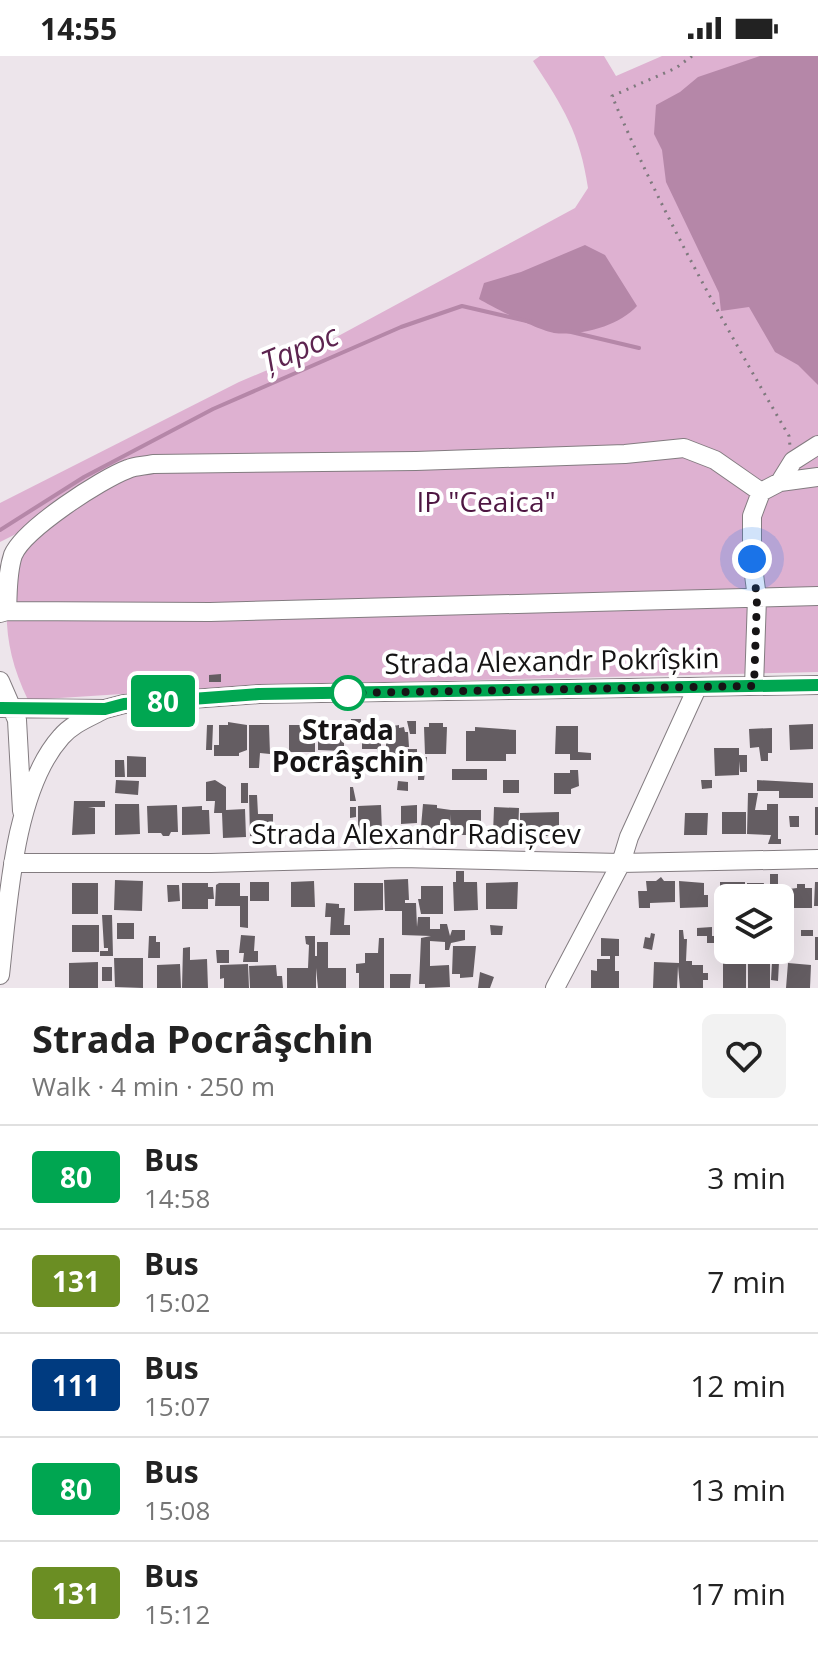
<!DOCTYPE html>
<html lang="en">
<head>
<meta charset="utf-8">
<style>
  :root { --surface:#fff; --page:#f2f2f2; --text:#222; --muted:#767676; --line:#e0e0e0 }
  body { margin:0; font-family:"Open Sans",sans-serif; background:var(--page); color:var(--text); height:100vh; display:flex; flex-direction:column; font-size:30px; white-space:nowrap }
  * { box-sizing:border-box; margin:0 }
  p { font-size:26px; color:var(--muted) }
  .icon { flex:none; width:44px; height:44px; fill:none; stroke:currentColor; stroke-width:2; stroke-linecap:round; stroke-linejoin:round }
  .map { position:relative; height:932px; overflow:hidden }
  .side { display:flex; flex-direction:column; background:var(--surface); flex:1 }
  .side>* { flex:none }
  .badge { padding:0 16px; border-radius:6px; font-size:28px; line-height:52px }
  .buttons { position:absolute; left:714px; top:828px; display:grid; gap:16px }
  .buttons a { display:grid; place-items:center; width:80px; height:80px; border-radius:12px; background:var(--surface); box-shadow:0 8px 32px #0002; font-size:40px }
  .you { position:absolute; width:40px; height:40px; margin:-20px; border:6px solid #fff; border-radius:50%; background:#1a73e8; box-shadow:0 0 0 12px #1a73e833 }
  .map>.badge { position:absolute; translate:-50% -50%; box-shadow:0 0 0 4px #fff }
  .round { display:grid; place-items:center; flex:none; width:84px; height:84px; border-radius:12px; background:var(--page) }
  .headline { display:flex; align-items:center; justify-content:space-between; height:136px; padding:0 32px }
  h1 { font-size:38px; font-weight:700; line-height:60px }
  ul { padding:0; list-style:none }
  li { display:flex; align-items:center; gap:24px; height:104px; padding:0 32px; border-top:2px solid var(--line) }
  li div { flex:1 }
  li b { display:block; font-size:30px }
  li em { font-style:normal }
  li .badge { min-width:88px; font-weight:700; text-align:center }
  .status { display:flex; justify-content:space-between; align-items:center; height:56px; padding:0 40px; background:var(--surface); direction:ltr }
  .status svg { height:22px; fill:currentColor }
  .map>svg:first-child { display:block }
</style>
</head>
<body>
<div class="status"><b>14:55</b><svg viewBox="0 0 49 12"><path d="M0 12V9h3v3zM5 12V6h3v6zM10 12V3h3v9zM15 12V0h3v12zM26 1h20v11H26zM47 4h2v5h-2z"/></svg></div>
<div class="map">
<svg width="818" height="932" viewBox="0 0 818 932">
  <rect width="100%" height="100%" fill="#ede5eb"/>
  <!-- green -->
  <path fill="#deb1d1" d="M540 0H604L616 20 662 0H818V616L262 629 28 644C0 586 2 541 20 476L0 486V447L239 326 305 298 575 152 588 132C580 77 563 51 533 5Z"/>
  <!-- water -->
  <path fill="#b587a8" d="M760 0H818V329L798 309 775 296 749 251 721 255 719 237 666 126 662 94 654 78 656 49 680 36 698 21Z
    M585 189 605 199 637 250C619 270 581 280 554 277 540 275 492 251 479 243L484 227 521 216Z"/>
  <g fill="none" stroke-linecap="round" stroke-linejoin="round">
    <!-- stream -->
    <path stroke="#b587a8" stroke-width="4" d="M567 275 639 292
      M0 474 84 421 213 353 401 271 462 250 531 266"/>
  </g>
  <!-- building -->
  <path fill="#645d62" d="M221 618V626H209V619Z
    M351 663H361V671L381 670V693H384V699H390V708L377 707V693H362V686H350Z
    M407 665H416V678H410Z
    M228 666 247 669V694L239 697V700H214V689H219V669H228Z
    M318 667 344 668V695L318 694Z
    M429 667H443V671H447L446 698H425L424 671H429Z
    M813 668V693L790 694 789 669Z
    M207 669H213L212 694H206Z
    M249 669H269L270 698 260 697 259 712H249Z
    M289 669H315V696H289Z
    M399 669V672L404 671 405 676H408L409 691H404L405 707H394V697H386V671Z
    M556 670H578V696L591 697V704H570V698H555Z
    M475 671 516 674V698H506V705H466V675H475Z
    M772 672V697H768V705H761L759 691 750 692 749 673Z
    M714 692H739V699H747V716H740L739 705V719L715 720Z
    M408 693H417V707L407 706Z
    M317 697H327V713L308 710V699H317Z
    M127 700 146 701V721H127Z
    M418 701H427L424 724H418Z
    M115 704H124L125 721H115Z
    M452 713H487V724H452Z
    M570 714H578L579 730 571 733V738H554V717H570Z
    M116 724 139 725 138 739 115 737Z
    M215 724 226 731V754L245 753 246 781 223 782 222 757H214L215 745H206V726Z
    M503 724H519V737H503Z
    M701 724H712V732L702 733Z
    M757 724 813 727V742H779V735H757Z
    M398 725 408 726V735L397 734Z
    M241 727H248V747H241Z
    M350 731H353L356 745H350Z
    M748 737H758L755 754H767V748H778V783H781V788H768L771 779 747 778Z
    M249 739H257L258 758H273V780H266V785H256V780H250Z
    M74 745H105V751H88L95 752V778L72 779Z
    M115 748H139L140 778 115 779Z
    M423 748 437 749V752L451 754H481V779H451L450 758V782H420Z
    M177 749 178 776H171L169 780H163L161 777H148L147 750Z
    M381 749 382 777H358V750Z
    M417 749V767L401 768V750Z
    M202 750V754H209L210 778 182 779V751Z
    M350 751H356V761L350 762Z
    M494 751 519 752 518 778H493Z
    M815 751H818V779H815Z
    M559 756V773H556V780H520V757Z
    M722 756H746V778H722Z
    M685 757H708L707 779H684Z
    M789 760H799V771H790Z
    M386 776 399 777V786L385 787Z
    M456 815H464V826H477L478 854 454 855 453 826H456Z
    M770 818H778V829H770Z
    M661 821 664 825H675V846L650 847V852H639L638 835H647L646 825H656Z
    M408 823 409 844H405V847H416L417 871 418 861H430V873H440V868H447L450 880 452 874H465V884L451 887 449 894H445V886L430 885V910L449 909 450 931 425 932V928H419L421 882 431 880 402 879V855H385L384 824Z
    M115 824 143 825 142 855 114 854Z
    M314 825 315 851H291V826Z
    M679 825 704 827V839H708V851L680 852Z
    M250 826H269V845H250Z
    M518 826 517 853H486V827Z
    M720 826H745V842H728V848H720Z
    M815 826H818V850H814Z
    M72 827H98V858H72Z
    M182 827H208V831H213L214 843H208V853H182Z
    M219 827H240V840H248V872L240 871V850H215L216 829Z
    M354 827H383V854L354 855Z
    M747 827H764L763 831H771V842H747Z
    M797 828H805V832H812V852H791L790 868 781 867V834L797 832Z
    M167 829H179L180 845 168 846Z
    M421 830H443V858H421L418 843H421Z
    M326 847 339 848V852H345L344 869H350V879H330L331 861H325Z
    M102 859H112L113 900H100V895H108V892H104Z
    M117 867H134V883H117Z
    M72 869H99V896H72Z
    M490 869 503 870 502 879H491Z
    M712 871V880H728V887H707V880H697V872Z
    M679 874H683L684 883H687L686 905H692V909H703V917H708V924H703V932H680L678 910 677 932H653L654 906 679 907Z
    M801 874H813V880H801Z
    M651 877 655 878 652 894 643 892 645 881 650 882Z
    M241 879 255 880 254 895H258V906H243L244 897H239Z
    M149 880H156V886H160V902H148Z
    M305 880H315V900H317V886H328V912H346V932H318L316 912V932H287V912H308L309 889 306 888Z
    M815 881H818V904H815Z
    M379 882H384V932H359V917H356V908L365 907V897H378Z
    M601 882 619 883V900H615V915H619V932H591V914L597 915V903H610V900H601Z
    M453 890H476L473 921 460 922V918H452Z
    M190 891V904L207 903 208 932H182L183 892Z
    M216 894H229V907H217Z
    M737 894H746L747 901H737Z
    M114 902H143V932L115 931Z
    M748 904H770V932H748Z
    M723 905H746V932H723Z
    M98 906V932H69V907Z
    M779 906 778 925 771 924 772 907Z
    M788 907 811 909 810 932H786Z
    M180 908 181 932H157V909Z
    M248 908 249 932H224V922L220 923V909Z
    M276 909 277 920H282L283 932H250L249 910Z
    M102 911H112V925H102Z
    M480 916 494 921 490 932H478Z
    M390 918H411L410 932H390Z"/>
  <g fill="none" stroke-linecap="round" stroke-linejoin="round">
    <!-- minor casing -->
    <g stroke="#837c80" stroke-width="20">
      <path id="minor" d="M780 426 818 421
        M7 555C8 537 7 517 13 499 24 473 101 423 128 413 135 410 144 410 153 408L416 405 625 398 684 392 715 404 761 436
        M0 557 7 555 210 556 818 540
        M0 625 17 664 22 755
        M754 630 757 542 752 503V460L761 436 780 426 793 405 818 389
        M0 652 105 653 124 648 259 638 818 629
        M13 807H211L401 802 621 807 818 803
        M0 919C8 849 13 735 61 681 72 668 88 662 103 654
        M555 932 621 807 629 781 697 632"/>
    </g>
    <!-- path -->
    <path stroke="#7e797d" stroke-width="3" stroke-dasharray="2 6" stroke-linecap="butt" d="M692 0 676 12 612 40C662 158 725 270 789 380L790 390"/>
    <!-- minor -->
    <use href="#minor" stroke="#fff" stroke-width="18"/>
  </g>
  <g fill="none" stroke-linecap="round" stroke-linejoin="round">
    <!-- line casing -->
    <g stroke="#fff" stroke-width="18">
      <path id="line" d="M0 652 105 653 124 648 259 638 818 629"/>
    </g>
    <!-- line -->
    <use href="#line" stroke="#00a651" stroke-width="12"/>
    <!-- walk -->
    <path stroke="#161415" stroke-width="8" stroke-dasharray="0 14.4" d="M348 637 754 630 757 542 752 503"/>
  </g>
  <!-- markers -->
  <circle fill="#fff" stroke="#00a651" stroke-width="4" cx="348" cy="637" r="16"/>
  <g text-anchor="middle" stroke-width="8" stroke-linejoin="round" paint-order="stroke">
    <!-- park labels -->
    <g font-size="28" fill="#4e1642" stroke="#fff">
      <text x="486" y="456">IP "Ceaica"</text>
    </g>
    <!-- street labels -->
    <g font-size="28" fill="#161415" stroke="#fff">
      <text transform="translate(552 605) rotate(-1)" y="10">Strada Alexandr Pokrîșkin</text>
      <text x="416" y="788">Strada Alexandr Radișcev</text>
    </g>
    <!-- stop labels -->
    <g font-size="28" font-weight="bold" fill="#161415" stroke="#fff">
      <text x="348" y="684">Strada<tspan x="348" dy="32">Pocrâşchin</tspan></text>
    </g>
    <!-- water labels -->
    <g font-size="30" font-style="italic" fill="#5d2450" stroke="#fff">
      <text transform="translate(300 293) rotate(-22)" y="10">Țapoc</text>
    </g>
  </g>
</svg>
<div class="buttons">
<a><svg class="icon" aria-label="layers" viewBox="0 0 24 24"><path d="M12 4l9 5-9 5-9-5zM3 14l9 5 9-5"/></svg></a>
</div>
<div class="you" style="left:752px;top:503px"></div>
<b class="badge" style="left:163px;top:645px;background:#00a651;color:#fff">80</b>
</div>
<section class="side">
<div class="headline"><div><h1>Strada Pocrâşchin</h1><p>Walk · 4 min · 250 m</p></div><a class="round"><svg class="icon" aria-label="heart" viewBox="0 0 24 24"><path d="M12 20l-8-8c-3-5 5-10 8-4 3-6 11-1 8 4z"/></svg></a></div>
<ul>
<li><span class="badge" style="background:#00a651;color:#fff">80</span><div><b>Bus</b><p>14:58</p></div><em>3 min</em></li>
<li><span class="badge" style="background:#6b8e23;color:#fff">131</span><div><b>Bus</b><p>15:02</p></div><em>7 min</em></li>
<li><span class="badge" style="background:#003b80;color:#fff">111</span><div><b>Bus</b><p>15:07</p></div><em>12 min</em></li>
<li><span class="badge" style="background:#00a651;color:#fff">80</span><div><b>Bus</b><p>15:08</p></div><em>13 min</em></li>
<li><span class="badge" style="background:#6b8e23;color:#fff">131</span><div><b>Bus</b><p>15:12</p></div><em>17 min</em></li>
</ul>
</section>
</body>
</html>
